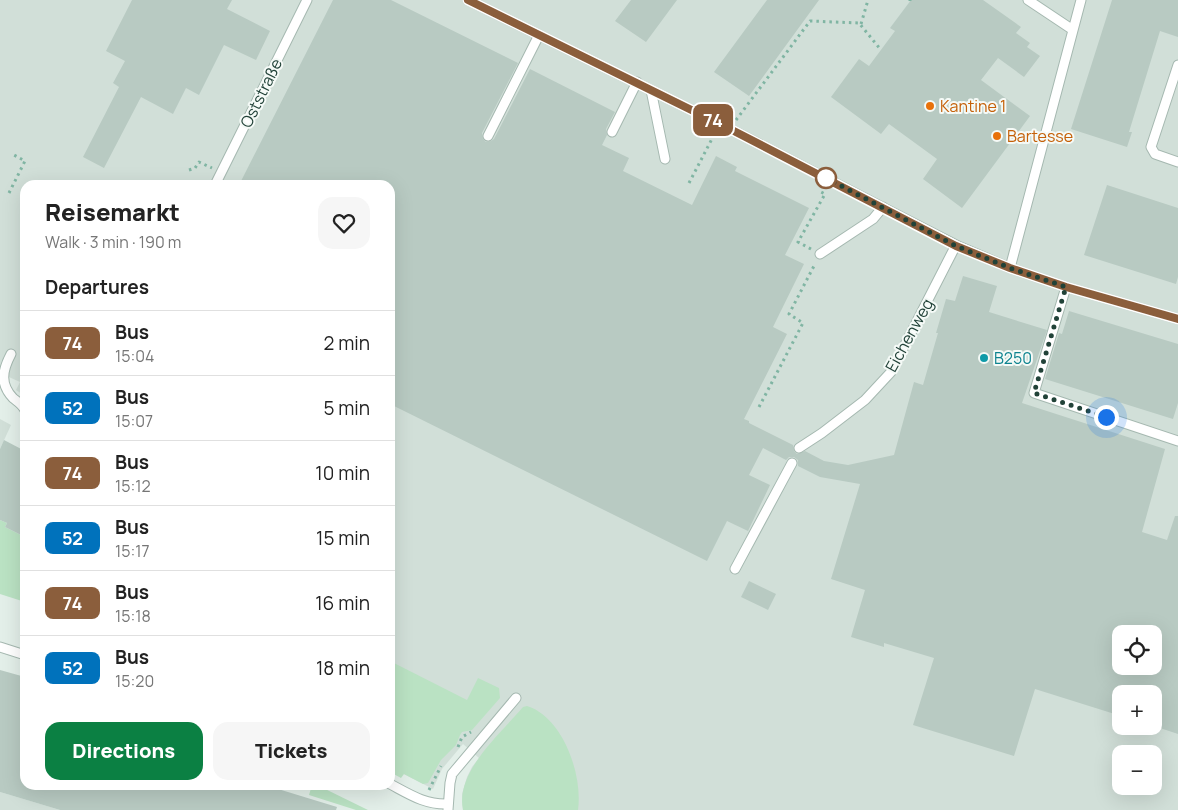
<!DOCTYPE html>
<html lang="en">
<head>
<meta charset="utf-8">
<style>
  :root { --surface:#fff; --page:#f6f6f6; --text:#222; --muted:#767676; --line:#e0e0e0; --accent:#0b8043 }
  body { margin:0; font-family:Manrope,sans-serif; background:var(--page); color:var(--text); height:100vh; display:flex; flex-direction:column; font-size:19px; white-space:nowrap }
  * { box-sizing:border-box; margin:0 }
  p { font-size:16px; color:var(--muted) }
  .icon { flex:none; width:28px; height:28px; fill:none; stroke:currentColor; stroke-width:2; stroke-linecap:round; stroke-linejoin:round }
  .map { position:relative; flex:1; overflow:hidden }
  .sheet { position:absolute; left:20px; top:180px; width:375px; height:610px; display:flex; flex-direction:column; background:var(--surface); border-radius:15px; box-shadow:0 5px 20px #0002 }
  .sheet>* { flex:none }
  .badge { padding:0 10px; border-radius:8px; font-size:18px; line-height:32px }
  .fabs { position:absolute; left:1112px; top:625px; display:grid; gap:10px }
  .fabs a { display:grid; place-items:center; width:50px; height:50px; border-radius:10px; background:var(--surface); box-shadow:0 5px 20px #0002; font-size:25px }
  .you { position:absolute; width:25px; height:25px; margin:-12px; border:4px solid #fff; border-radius:50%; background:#1a73e8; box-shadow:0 0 0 8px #1a73e833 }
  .map>.badge { position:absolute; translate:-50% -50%; box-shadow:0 0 0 2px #fff }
  h2 { padding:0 25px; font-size:19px; line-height:45px }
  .round { display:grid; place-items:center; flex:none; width:52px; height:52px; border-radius:15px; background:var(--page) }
  .headline { display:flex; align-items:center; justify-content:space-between; height:85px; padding:0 25px }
  h1 { font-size:24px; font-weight:800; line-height:38px }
  .button { display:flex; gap:10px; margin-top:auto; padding:10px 25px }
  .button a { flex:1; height:58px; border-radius:15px; background:var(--accent); color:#fff; font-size:20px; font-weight:800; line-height:58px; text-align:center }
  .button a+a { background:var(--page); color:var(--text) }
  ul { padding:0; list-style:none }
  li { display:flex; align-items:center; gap:15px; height:65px; padding:0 25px; border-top:1px solid var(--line) }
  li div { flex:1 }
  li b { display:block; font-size:19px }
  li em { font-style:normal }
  li .badge { min-width:55px; font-weight:700; text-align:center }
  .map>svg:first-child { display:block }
</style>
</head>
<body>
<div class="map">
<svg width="1178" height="810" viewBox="0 0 1178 810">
  <rect width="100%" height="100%" fill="#e3efe9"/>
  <!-- built -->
  <path fill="#d1dfd8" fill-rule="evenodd" d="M0 0H1178V810H463L462 794 467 777 472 767 479 758 463 744 442 769 433 789 390 767V185H25V396L16 390 20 382 0 373ZM1121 634H1154V666H1121ZM1121 694H1154V726H1121ZM1121 754H1154V786H1121Z
    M0 419 11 425 0 449Z
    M0 792 60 810H0Z"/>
  <!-- green -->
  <path fill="#bae2c3" d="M0 520 7 523 5 527 25 537V602L0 594Z
    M390 661 467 700 478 678 499 688 500 698 472 730 462 732 460 735 456 745 441 760 428 783 423 784 404 774 401 778 390 772Z
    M527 706C563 717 583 775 578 810H463C455 772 500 734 523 707Z
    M312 785H317L368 810H356L309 795Z"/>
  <!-- building -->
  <path fill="#b8cac2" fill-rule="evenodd" d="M132 0H232L227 9 270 31 256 60 224 45 199 95 186 88 173 114 141 97 104 168 83 157 119 87 113 83 125 61 106 51Z
    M333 0H391L518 63 482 133 483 139 486 142 491 141 494 139 530 69 615 112 606 129 607 135 602 145 629 158 623 171 692 205 716 156 737 167 735 171 809 208 785 255 804 264 773 327 787 334 744 419 749 421V423L793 445 794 451 797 454 805 451 824 461 848 465 894 455 914 382 923 385 938 333H936L946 299 955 301 963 276 997 286 989 312 1047 330 1022 403 1165 449 1142 532 1167 540 1175 516H1178V734L1154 726V694H1121V716L1035 689 1014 756 913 725 934 658 884 643V647L851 637 865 590 831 579 860 484 820 477 798 466V460L794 457H789L786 460 763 448 749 475 770 485 748 531 727 521 707 561 390 404V185H239ZM1121 634H1154V666H1121Z
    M631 0H677L646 42 615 21Z
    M767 0H819L749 96 714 72Z
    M911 0H983L1021 27 1016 33 1030 43 1027 47 1040 56 1024 77 998 58 981 80 1030 116 962 208 923 179 937 159 889 124 881 134 831 97 859 59 869 66 895 31 890 28Z
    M1112 0H1178V37L1160 31 1129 132H1132L1127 147 1071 129Z
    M1107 185 1178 208V277L1176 284 1084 255Z
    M1069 311 1178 344V403L1173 419 1045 379 1059 333 1062 334Z
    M4 440 25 451V537L5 527 7 523 0 520V449Z
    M749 581 776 594 768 610 741 597Z
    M0 670 25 677V785H265L337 807 336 810H60L0 792Z"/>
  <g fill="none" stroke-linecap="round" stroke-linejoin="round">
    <!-- service casing -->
    <g stroke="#a5b8b0" stroke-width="11">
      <path id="service" d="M468 0 730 129 956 245 1010 268 1066 287 1178 319
        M1028 0 1073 30
        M1178 65 1151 147 1155 154 1178 162
        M651 90 665 159
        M612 132 637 82
        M488 136 539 35
        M215 185 307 0
        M820 254 873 219 883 207
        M1010 268 1081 0
        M1066 287 1034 393 1178 441
        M11 354C2 371 0 384 13 398 18 402 22 404 25 410
        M799 448 822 433 865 400 891 372 956 245
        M735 569 792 463
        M0 647 25 655
        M390 784C409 794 425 805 448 804
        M448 810 450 783 452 774 516 698"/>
    </g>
    <!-- path -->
    <path stroke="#80b5a3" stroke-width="3" stroke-dasharray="2.5 4" stroke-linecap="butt" d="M910 0V1
      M861 24 868 0
      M736 120 810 21 859 23 881 50
      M189 170 195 168 199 162 212 168
      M689 183 714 135 716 136
      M9 193 25 161 14 155
      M811 249 798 242 825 194 819 191
      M759 407 803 323 789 314 815 264
      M458 747 462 737 471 732
      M429 790 441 766"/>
    <!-- service -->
    <use href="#service" stroke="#fff" stroke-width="9"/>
  </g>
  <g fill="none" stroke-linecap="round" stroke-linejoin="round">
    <!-- line casing -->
    <g stroke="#fff" stroke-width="11">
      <path id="line" d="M468 0 730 129 956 246 1010 268 1066 287 1178 319"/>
    </g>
    <!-- line -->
    <use href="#line" stroke="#8b5e3c" stroke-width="8"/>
    <!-- walk -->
    <path stroke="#214238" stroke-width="5" stroke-dasharray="0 9" d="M826 178 956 246 1010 268 1066 287 1034 393 1106 417"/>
  </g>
  <!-- markers -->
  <g fill="#e8710a" stroke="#f5faf7" stroke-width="2">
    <circle cx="930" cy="106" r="5"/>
    <circle cx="997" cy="136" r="5"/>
  </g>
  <circle fill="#fff" stroke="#8b5e3c" stroke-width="2.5" cx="826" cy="178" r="10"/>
  <circle fill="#0f9aa8" stroke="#f5faf7" stroke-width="2" cx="984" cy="358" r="5"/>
  <g text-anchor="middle" stroke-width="4" stroke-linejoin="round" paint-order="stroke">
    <!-- street labels -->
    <g font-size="16" fill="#214238" stroke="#f5faf7">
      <text transform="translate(261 93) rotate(-64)" y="6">Oststraße</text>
      <text transform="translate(909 335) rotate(-61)" y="6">Eichenweg</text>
    </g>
    <!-- food labels -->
    <g font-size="16" fill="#c56008" stroke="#f5faf7" text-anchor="start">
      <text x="940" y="112">Kantine 1</text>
      <text x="1007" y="142">Bartesse</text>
    </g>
    <!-- culture labels -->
    <g font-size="16" fill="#0d838f" stroke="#f5faf7" text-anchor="start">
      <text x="994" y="364">B250</text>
    </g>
  </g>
</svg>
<div class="fabs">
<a><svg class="icon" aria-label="locate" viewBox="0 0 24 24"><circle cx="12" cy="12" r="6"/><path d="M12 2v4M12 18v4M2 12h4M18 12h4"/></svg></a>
<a>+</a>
<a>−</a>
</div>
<div class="you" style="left:1106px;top:417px"></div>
<b class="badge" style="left:713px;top:120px;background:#8b5e3c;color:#fff">74</b>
<section class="sheet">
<div class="headline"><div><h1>Reisemarkt</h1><p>Walk · 3 min · 190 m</p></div><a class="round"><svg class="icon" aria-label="heart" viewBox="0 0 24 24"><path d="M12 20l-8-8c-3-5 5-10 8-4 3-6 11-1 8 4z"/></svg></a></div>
<h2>Departures</h2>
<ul>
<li><span class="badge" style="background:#8b5e3c;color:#fff">74</span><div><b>Bus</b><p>15:04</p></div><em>2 min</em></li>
<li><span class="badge" style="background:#0072bc;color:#fff">52</span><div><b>Bus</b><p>15:07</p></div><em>5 min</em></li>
<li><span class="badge" style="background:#8b5e3c;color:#fff">74</span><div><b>Bus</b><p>15:12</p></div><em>10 min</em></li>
<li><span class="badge" style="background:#0072bc;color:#fff">52</span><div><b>Bus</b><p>15:17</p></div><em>15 min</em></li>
<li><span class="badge" style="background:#8b5e3c;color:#fff">74</span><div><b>Bus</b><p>15:18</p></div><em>16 min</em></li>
<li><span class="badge" style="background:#0072bc;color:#fff">52</span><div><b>Bus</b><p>15:20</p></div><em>18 min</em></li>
</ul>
<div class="button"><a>Directions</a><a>Tickets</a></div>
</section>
</div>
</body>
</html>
